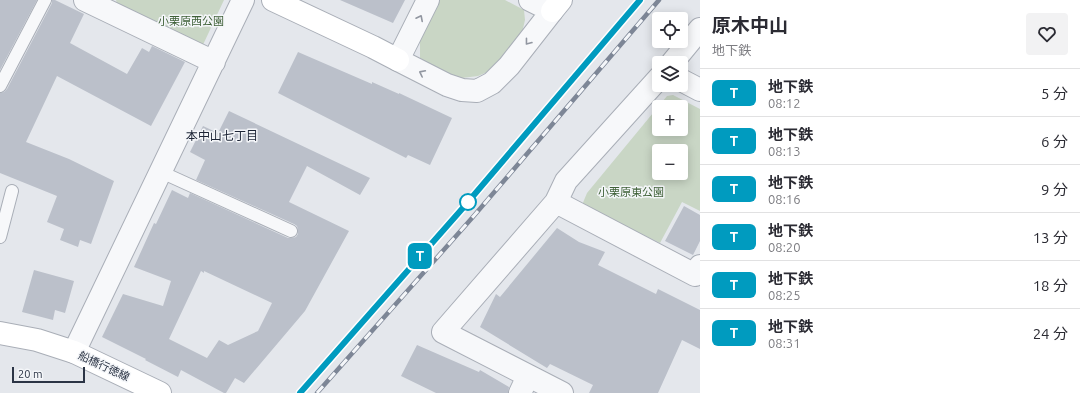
<!DOCTYPE html>
<html lang="ja">
<head>
<meta charset="utf-8">
<style>
  :root { --surface:#fff; --page:#f2f2f3; --text:#2b2b33; --muted:#7c7c81; --line:#e1e1e2 }
  body { margin:0; font-family:Ubuntu,"Noto Sans JP",sans-serif; background:var(--page); color:var(--text); height:100vh; display:flex; flex-direction:column; font-size:15px; white-space:nowrap }
  * { box-sizing:border-box; margin:0 }
  p { font-size:13px; color:var(--muted) }
  .icon { flex:none; width:22px; height:22px; fill:none; stroke:currentColor; stroke-width:2; stroke-linecap:round; stroke-linejoin:round }
  .map { position:relative; flex:1; overflow:hidden }
  .drawer { display:flex; flex-direction:column; background:var(--surface); width:380px }
  .drawer>* { flex:none }
  .badge { padding:0 8px; border-radius:6px; font-size:14px; line-height:26px }
  .fabs { position:absolute; left:652px; top:12px; display:grid; gap:8px }
  .fabs a { display:grid; place-items:center; width:36px; height:36px; border-radius:4px; background:var(--surface); box-shadow:0 2px 10px #0003; font-size:20px }
  .scale { position:absolute; left:12px; bottom:10px; width:73px; box-sizing:border-box; padding-left:4px; border:2px solid #2b3445; border-top:0; font-size:11px; line-height:14px; white-space:nowrap; color:#2b3445; -webkit-text-stroke:3px #f4f6f9; paint-order:stroke }
  .map>.badge { position:absolute; translate:-50% -50%; box-shadow:0 0 0 2px #fff }
  .round { display:grid; place-items:center; flex:none; width:42px; height:42px; border-radius:4px; background:var(--page) }
  .head { display:flex; align-items:center; justify-content:space-between; height:68px; padding:0 12px }
  h1 { font-size:19px; font-weight:700; line-height:30px }
  ul { padding:0; list-style:none }
  li { display:flex; align-items:center; gap:12px; height:48px; padding:0 12px; border-top:1px solid var(--line) }
  li div { flex:1 }
  li b { display:block; font-size:15px }
  li em { font-style:normal }
  li .badge { min-width:44px; font-weight:700; text-align:center }
  main { display:flex; flex:1; min-height:0 }
  .map>svg:first-child { display:block }
</style>
</head>
<body>
<main>
<div class="map">
<svg width="700" height="393" viewBox="0 0 700 393">
  <rect width="100%" height="100%" fill="#e4e7ec"/>
  <!-- green -->
  <path fill="#c9d6c5" fill-rule="evenodd" d="M116 0H224L201 49 119 10Z
    M438 0H505L524 10 525 20 522 33 492 70 478 76 462 78 445 74 420 58V33Z
    M673 95 700 109V211L682 202 660 243 582 205 587 193 667 96ZM659 107H681V129H659ZM659 151H681V173H659Z"/>
  <!-- building -->
  <path fill="#bbc0ca" fill-rule="evenodd" d="M0 0H37L0 70Z
    M52 0H55L84 14 70 43 127 74 142 48 149 52 152 46 185 62 151 126 57 76 26 142 69 159 114 181 91 244 80 240 78 247 60 240 64 229 47 222 57 196 0 173V93L4 92 7 89 52 3Z
    M340 0H405L393 23Z
    M298 52 372 84V82L399 94V93L452 118 430 165 408 155 406 158 278 93Z
    M229 111 370 178 360 195 307 166 289 202 349 231 305 311 244 383 235 378 226 393H224L181 370 178 377 145 360 146 359 102 337 123 294 163 306 171 281 134 267 154 223 156 224 172 190 188 198 190 193 288 238H292L296 237 298 234V230L297 226 294 224 196 180 205 160 190 152 203 126 218 133ZM201 271 204 273V271L272 303 258 331 228 345 219 340 207 358 169 339Z
    M684 206 700 215V241L693 255 665 241Z
    M557 228 579 242 605 252 598 265 656 294 658 289 700 310V349L682 340 658 393H589L593 385 550 364 547 368 480 327 496 294 500 297Z
    M34 270 74 281 65 313 55 310 53 320 22 312Z
    M417 345 479 372 480 370 509 387 508 393H436L401 376Z"/>
  <g fill="none" stroke-linecap="round" stroke-linejoin="round">
    <!-- lane casing -->
    <g stroke="#a9aeb7" stroke-width="14">
      <path id="lane" d="M0 86 45 0
        M161 172 291 231
        M0 237 12 191"/>
    </g>
    <!-- street casing -->
    <g stroke="#a9aeb7" stroke-width="24">
      <path id="street" d="M85 0 214 62
        M428 0 398 60 447 85 462 90 477 91 492 83 509 66 552 11 530 0
        M672 63 700 29
        M681 80 700 90
        M556 202 695 275 700 266
        M74 352 243 0
        M520 393 528 376
        M562 393 443 332 556 202 566 181 659 78"/>
    </g>
    <!-- secondary casing -->
    <g stroke="#a9aeb7" stroke-width="24">
      <path id="secondary" d="M273 0 373 47 398 60
        M552 11 561 0
        M0 333 37 340 74 352 160 393"/>
    </g>
    <!-- lane -->
    <use href="#lane" stroke="#f7f8fa" stroke-width="12"/>
    <!-- street -->
    <use href="#street" stroke="#f7f8fa" stroke-width="22"/>
    <!-- secondary -->
    <use href="#secondary" stroke="#fff" stroke-width="22"/>
    <!-- rail casing -->
    <g stroke="#7d8696" stroke-width="4.5">
      <path id="rail" d="M300 393 462 209 640 0
        M317 393 472 218 659 0"/>
    </g>
    <!-- rail -->
    <use href="#rail" stroke="#f4f6f9" stroke-width="3" stroke-dasharray="9" stroke-linecap="butt"/>
  </g>
  <!-- one-way arrows -->
  <defs><path id="oneway-chevron" d="M-2-3.5L2.5 0L-2 3.5" fill="none" stroke-width="1.6" stroke-linecap="round" stroke-linejoin="round"/></defs>
  <g stroke="#9196a0">
    <use href="#oneway-chevron" transform="translate(420 18) rotate(-63)"/>
    <use href="#oneway-chevron" transform="translate(528 42) rotate(128)"/>
    <use href="#oneway-chevron" transform="translate(422 73) rotate(-153)"/>
  </g>
  <g fill="none" stroke-linecap="round" stroke-linejoin="round">
    <!-- line casing -->
    <g stroke="#fff" stroke-width="9">
      <path id="line" d="M300 393 462 209 640 0"/>
    </g>
    <!-- line -->
    <use href="#line" stroke="#009bbf" stroke-width="6"/>
  </g>
  <!-- markers -->
  <circle fill="#fff" stroke="#009bbf" stroke-width="2" cx="468" cy="202" r="8"/>
  <g text-anchor="middle" stroke-width="3" stroke-linejoin="round" paint-order="stroke">
    <!-- park labels -->
    <g font-size="11" fill="#3f6138" stroke="#f4f6f9">
      <text x="191" y="25">小栗原西公園</text>
      <text x="631" y="196">小栗原東公園</text>
    </g>
    <!-- street labels -->
    <g font-size="11" fill="#2b3445" stroke="#f4f6f9">
      <text transform="translate(104 366) rotate(25)" y="4">船橋行徳線</text>
    </g>
    <!-- neighbourhood labels -->
    <g font-size="12" fill="#1d2536" stroke="#f4f6f9">
      <text x="222" y="140">本中山七丁目</text>
    </g>
  </g>
</svg>
<div class="fabs">
<a><svg class="icon" aria-label="locate" viewBox="0 0 24 24"><circle cx="12" cy="12" r="6"/><path d="M12 2v4M12 18v4M2 12h4M18 12h4"/></svg></a>
<a><svg class="icon" aria-label="layers" viewBox="0 0 24 24"><path d="M12 4l9 5-9 5-9-5zM3 14l9 5 9-5"/></svg></a>
<a>+</a>
<a>−</a>
</div>
<div class="scale">20 m</div>
<b class="badge" style="left:420px;top:256px;background:#009bbf;color:#fff">T</b>
</div>
<section class="drawer">
<div class="head"><div><h1>原木中山</h1><p>地下鉄</p></div><a class="round"><svg class="icon" aria-label="heart" viewBox="0 0 24 24"><path d="M12 20l-8-8c-3-5 5-10 8-4 3-6 11-1 8 4z"/></svg></a></div>
<ul>
<li><span class="badge" style="background:#009bbf;color:#fff">T</span><div><b>地下鉄</b><p>08:12</p></div><em>5 分</em></li>
<li><span class="badge" style="background:#009bbf;color:#fff">T</span><div><b>地下鉄</b><p>08:13</p></div><em>6 分</em></li>
<li><span class="badge" style="background:#009bbf;color:#fff">T</span><div><b>地下鉄</b><p>08:16</p></div><em>9 分</em></li>
<li><span class="badge" style="background:#009bbf;color:#fff">T</span><div><b>地下鉄</b><p>08:20</p></div><em>13 分</em></li>
<li><span class="badge" style="background:#009bbf;color:#fff">T</span><div><b>地下鉄</b><p>08:25</p></div><em>18 分</em></li>
<li><span class="badge" style="background:#009bbf;color:#fff">T</span><div><b>地下鉄</b><p>08:31</p></div><em>24 分</em></li>
</ul>
</section>
</main>
</body>
</html>
